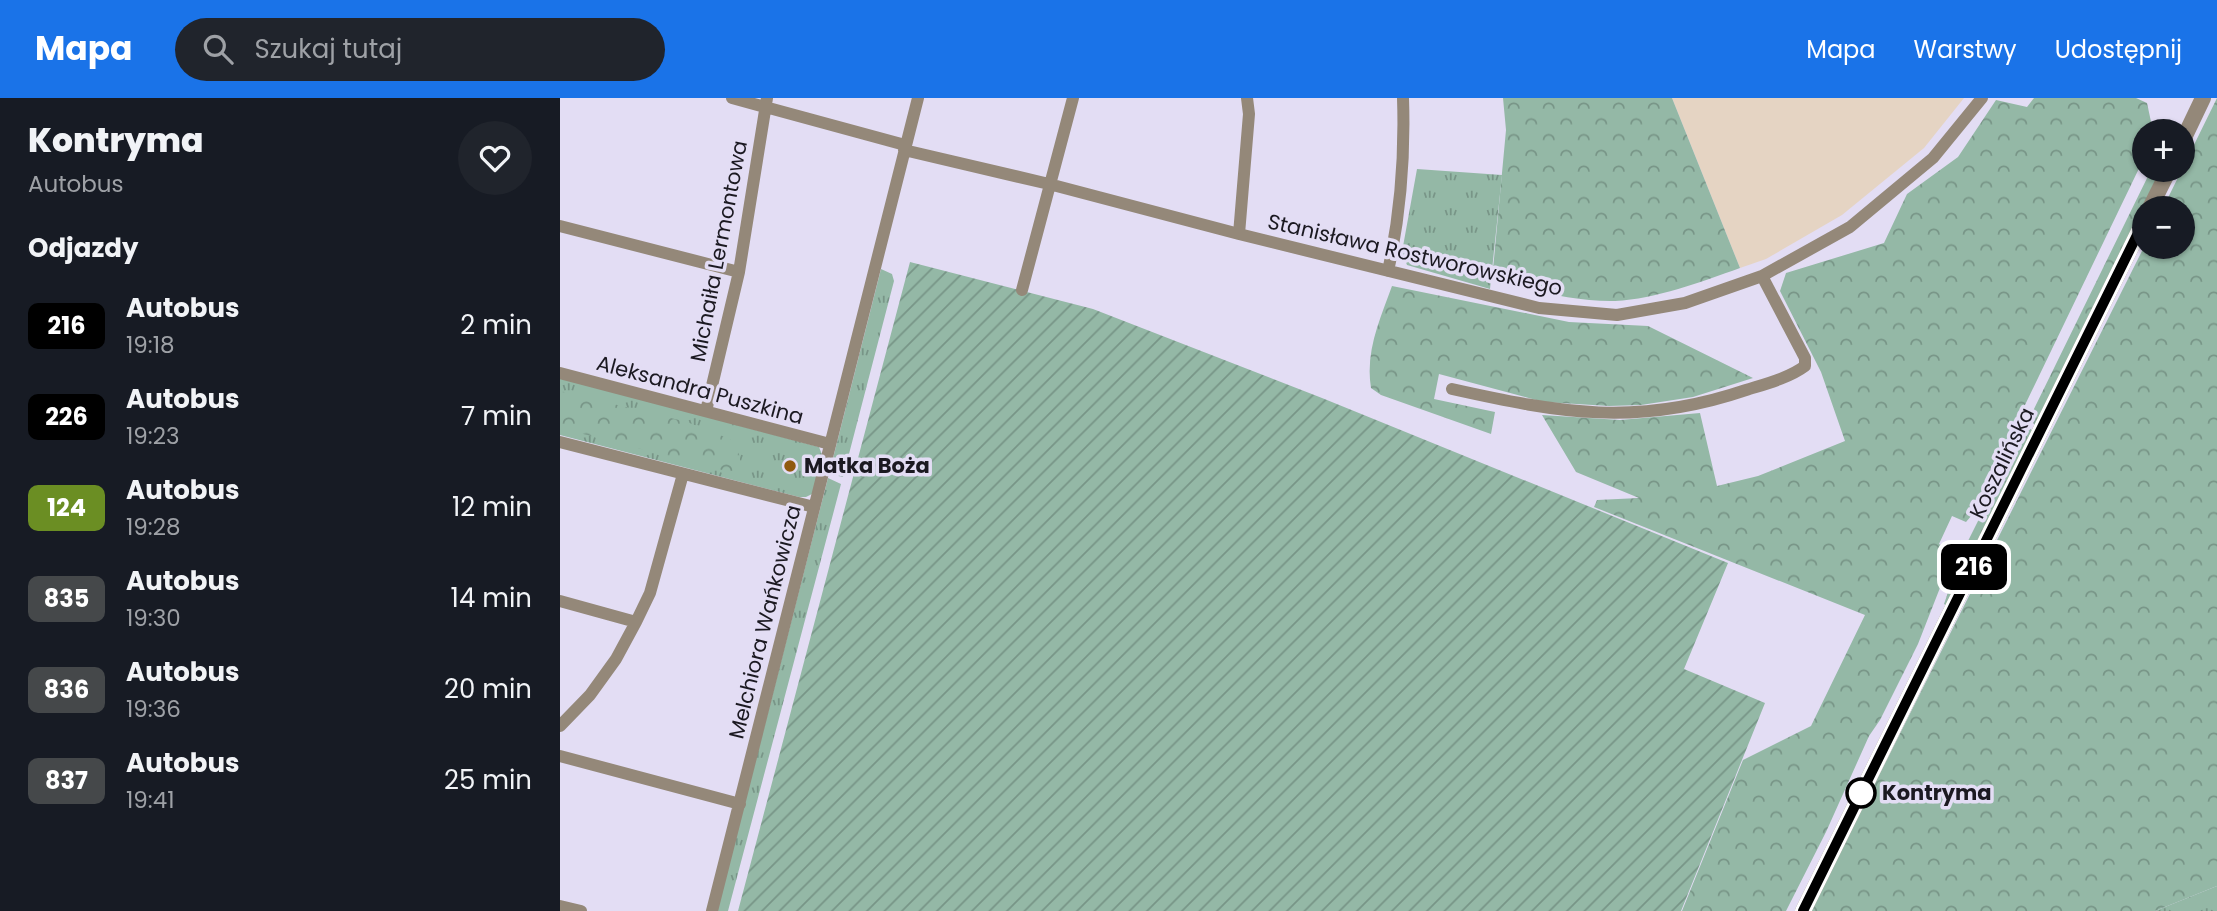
<!DOCTYPE html>
<html lang="pl">
<head>
<meta charset="utf-8">
<style>
  :root { --surface:#171b24; --page:#20242c; --text:#f1f3f6; --muted:#9ea1a6; --accent:#1a73e8 }
  body { margin:0; font-family:Poppins,sans-serif; background:var(--page); color:var(--text); height:100vh; display:flex; flex-direction:column; font-size:26px; white-space:nowrap }
  * { box-sizing:border-box; margin:0 }
  p { font-size:23px; color:var(--muted) }
  .icon { flex:none; width:38px; height:38px; fill:none; stroke:currentColor; stroke-width:2; stroke-linecap:round; stroke-linejoin:round }
  .map { position:relative; flex:1; overflow:hidden }
  .panel { display:flex; flex-direction:column; background:var(--surface); width:560px }
  .panel>* { flex:none }
  .badge { padding:0 14px; border-radius:10px; font-size:24px; line-height:46px }
  .fabs { position:absolute; left:1572px; top:21px; display:grid; gap:14px }
  .fabs a { display:grid; place-items:center; width:63px; height:63px; border-radius:50%; background:var(--surface); box-shadow:0 2px 5px #0004; font-size:35px }
  .map>.badge { position:absolute; translate:-50% -50%; box-shadow:0 0 0 4px #fff }
  h2 { padding:0 28px; font-size:26px; line-height:63px }
  .round { display:grid; place-items:center; flex:none; width:74px; height:74px; border-radius:37px; background:var(--page) }
  .headline { display:flex; align-items:center; justify-content:space-between; height:119px; padding:0 28px }
  h1 { font-size:33px; font-weight:800; line-height:52px }
  ul { padding:0; list-style:none }
  li { display:flex; align-items:center; gap:21px; height:91px; padding:0 28px }
  li div { flex:1 }
  li b { display:block; font-size:26px }
  li em { font-style:normal }
  li .badge { min-width:77px; font-weight:700; text-align:center }
  header { display:flex; align-items:center; gap:42px; box-sizing:border-box; height:98px; padding:0 35px; background:var(--accent); color:#fff }
  header strong { font-size:33px }
  nav { display:flex; gap:38px; margin-inline-start:auto; font-size:24px }
  .search { width:490px; height:63px; background:var(--page); display:flex; align-items:center; gap:18px; box-sizing:border-box; padding:0 24px; border-radius:38px; color:var(--muted); font-size:26px }
  main { display:flex; flex:1; min-height:0 }
  .map>svg:first-child { display:block }
</style>
</head>
<body>
<header>
<strong>Mapa</strong>
<div class="search"><svg class="icon" aria-label="search" viewBox="0 0 24 24"><circle cx="10" cy="10" r="6"/><path d="M15 15l6 6"/></svg>Szukaj tutaj</div>
<nav><a>Mapa</a><a>Warstwy</a><a>Udostępnij</a></nav>
</header>
<main>
<section class="panel">
<div class="headline"><div><h1>Kontryma</h1><p>Autobus</p></div><a class="round"><svg class="icon" aria-label="heart" viewBox="0 0 24 24"><path d="M12 20l-8-8c-3-5 5-10 8-4 3-6 11-1 8 4z"/></svg></a></div>
<h2>Odjazdy</h2>
<ul>
<li><span class="badge" style="background:#000;color:#fff">216</span><div><b>Autobus</b><p>19:18</p></div><em>2 min</em></li>
<li><span class="badge" style="background:#000;color:#fff">226</span><div><b>Autobus</b><p>19:23</p></div><em>7 min</em></li>
<li><span class="badge" style="background:#6b8e23;color:#fff">124</span><div><b>Autobus</b><p>19:28</p></div><em>12 min</em></li>
<li><span class="badge" style="background:#45484a;color:#fff">835</span><div><b>Autobus</b><p>19:30</p></div><em>14 min</em></li>
<li><span class="badge" style="background:#45484a;color:#fff">836</span><div><b>Autobus</b><p>19:36</p></div><em>20 min</em></li>
<li><span class="badge" style="background:#45484a;color:#fff">837</span><div><b>Autobus</b><p>19:41</p></div><em>25 min</em></li>
</ul>
</section>
<div class="map">
<svg width="1657" height="813" viewBox="0 0 1657 813">
  <defs>
    <pattern id="grass-tufts" width="24" height="20" patternUnits="userSpaceOnUse" patternTransform="scale(1.75)"><rect width="24" height="20" fill="#94b8a6"/><path d="M3 7l-1-3M5 7V3M7 7l1-3M15 17l-1-3M17 17v-4M19 17l1-3" fill="none" stroke="#789587"/></pattern>
    <pattern id="forest-crowns" width="20" height="18" patternUnits="userSpaceOnUse" patternTransform="scale(1.75)"><rect width="20" height="18" fill="#94b8a6"/><path d="M2 6a3 3 0 1 1 6 0M12 15a3 3 0 1 1 6 0" fill="none" stroke="#789587"/></pattern>
    <pattern id="garden-furrows" width="10" height="10" patternUnits="userSpaceOnUse" patternTransform="scale(1.75)"><rect width="10" height="10" fill="#94b8a6"/><path d="M-1 1l2-2M0 10L10 0M9 11l2-2" fill="none" stroke="#789587"/></pattern>
  </defs>
  <rect width="100%" height="100%" fill="#e3ddf4"/>
  <!-- education -->
  <path fill="#e5d4c3" d="M1112 0H1404L1364 50 1282 117 1206 161 1180 170Z"/>
  <!-- grass -->
  <path fill="url(#grass-tufts)" d="M857 71 942 77 930 191 847 167 842 154Z
    M321 171 332 176 334 183 283 379 269 376Z
    M0 279 259 349 263 359 254 395 246 399H239L0 337Z
    M268 380 281 386 168 813H157Z
    M1657 788V813H1595Z"/>
  <!-- forest -->
  <path fill="url(#forest-crowns)" d="M943 0H1112L1180 170C1141 184 1096 201 1055 203 1016 204 969 192 932 182L946 32Z
    M1474 0H1576L1587 5 1593 33H1584V60L1412 417 1406 424 1392 418 1379 446 1394 454 1358 546 1320 622 1309 638 1266 734 1226 813H1122L1183 662 1251 628 1305 517 1034 409 1037 402 1079 400 1016 374 982 317 1060 322 1140 315 1157 388 1198 378 1285 343 1261 274 1220 193 1226 175 1324 145 1347 96 1398 59 1436 2 1467 9Z
    M1657 0V788L1595 813H1251L1584 149H1622V110H1603Z
    M1591 72H1601L1476 328 1469 321Z
    M832 188 1009 224 1088 228 1193 280 1133 299 1081 307 1049 308 984 304 879 276 874 301 935 314 931 336 821 297 811 290C805 254 820 221 832 188Z
    M0 293 127 324 170 341 180 358V369L170 374 0 330Z
    M1466 327 1474 334 1387 508 1384 506 1401 457Z"/>
  <!-- garden -->
  <path fill="url(#garden-furrows)" d="M350 164 533 211 762 300 1168 465 1124 571 1205 605 1121 813H178Z"/>
  <g fill="none" stroke-linecap="round" stroke-linejoin="round">
    <!-- minor -->
    <path stroke="#948879" stroke-width="12" d="M172 0 345 47
      M344 52 489 86 679 136 979 210 1057 217 1125 205 1202 178 1290 129 1373 60 1422 0
      M0 128 179 174
      M679 136 689 16 687 0
      M828 173C841 114 845 60 843 0
      M462 192 513 0
      M0 275 270 346
      M892 291C1000 315 1077 329 1186 292 1205 286 1229 280 1245 268V260L1202 178
      M146 313 179 174 207 0
      M0 344 254 409
      M0 503 76 524
      M0 628 30 597 56 561 76 524 90 495 123 376
      M0 658 180 706
      M0 808 21 813
      M152 813 358 0"/>
    <!-- tertiary -->
    <path stroke="#948879" stroke-width="16" d="M1622 44 1643 0
      M1590 110 1609 72
      M1243 813 1584 123"/>
  </g>
  <g fill="none" stroke-linecap="round" stroke-linejoin="round">
    <!-- line casing -->
    <g stroke="#fff" stroke-width="16">
      <path id="line" d="M1243 813 1584 123"/>
    </g>
    <!-- line -->
    <use href="#line" stroke="#000" stroke-width="10"/>
  </g>
  <!-- markers -->
  <circle fill="#90590f" stroke="#e3ddf4" stroke-width="2.5" cx="230" cy="368" r="7"/>
  <circle fill="#fff" stroke="#000" stroke-width="3.5" cx="1301" cy="695" r="14"/>
  <g text-anchor="middle" stroke-width="7" stroke-linejoin="round" paint-order="stroke">
    <!-- street labels -->
    <g font-size="21" fill="#1b1921" stroke="#e3ddf4">
      <text transform="translate(159 153) rotate(-79)" y="7">Michaiła Lermontowa</text>
      <text transform="translate(855 157) rotate(13)" y="7">Stanisława Rostworowskiego</text>
      <text transform="translate(140 292) rotate(15)" y="7">Aleksandra Puszkina</text>
      <text transform="translate(1442 365) rotate(-64)" y="7">Koszalińska</text>
      <text transform="translate(205 524) rotate(-76)" y="7">Melchiora Wańkowicza</text>
    </g>
    <!-- poi labels -->
    <g font-size="21" font-weight="bold" fill="#1b1921" stroke="#e3ddf4" text-anchor="start">
      <text x="244" y="375">Matka Boża</text>
    </g>
    <!-- stop labels -->
    <g font-size="21" font-weight="bold" fill="#1b1921" stroke="#e3ddf4" text-anchor="start">
      <text x="1322" y="702">Kontryma</text>
    </g>
  </g>
</svg>
<div class="fabs">
<a>+</a>
<a>−</a>
</div>
<b class="badge" style="left:1414px;top:469px;background:#000;color:#fff">216</b>
</div>
</main>
</body>
</html>
